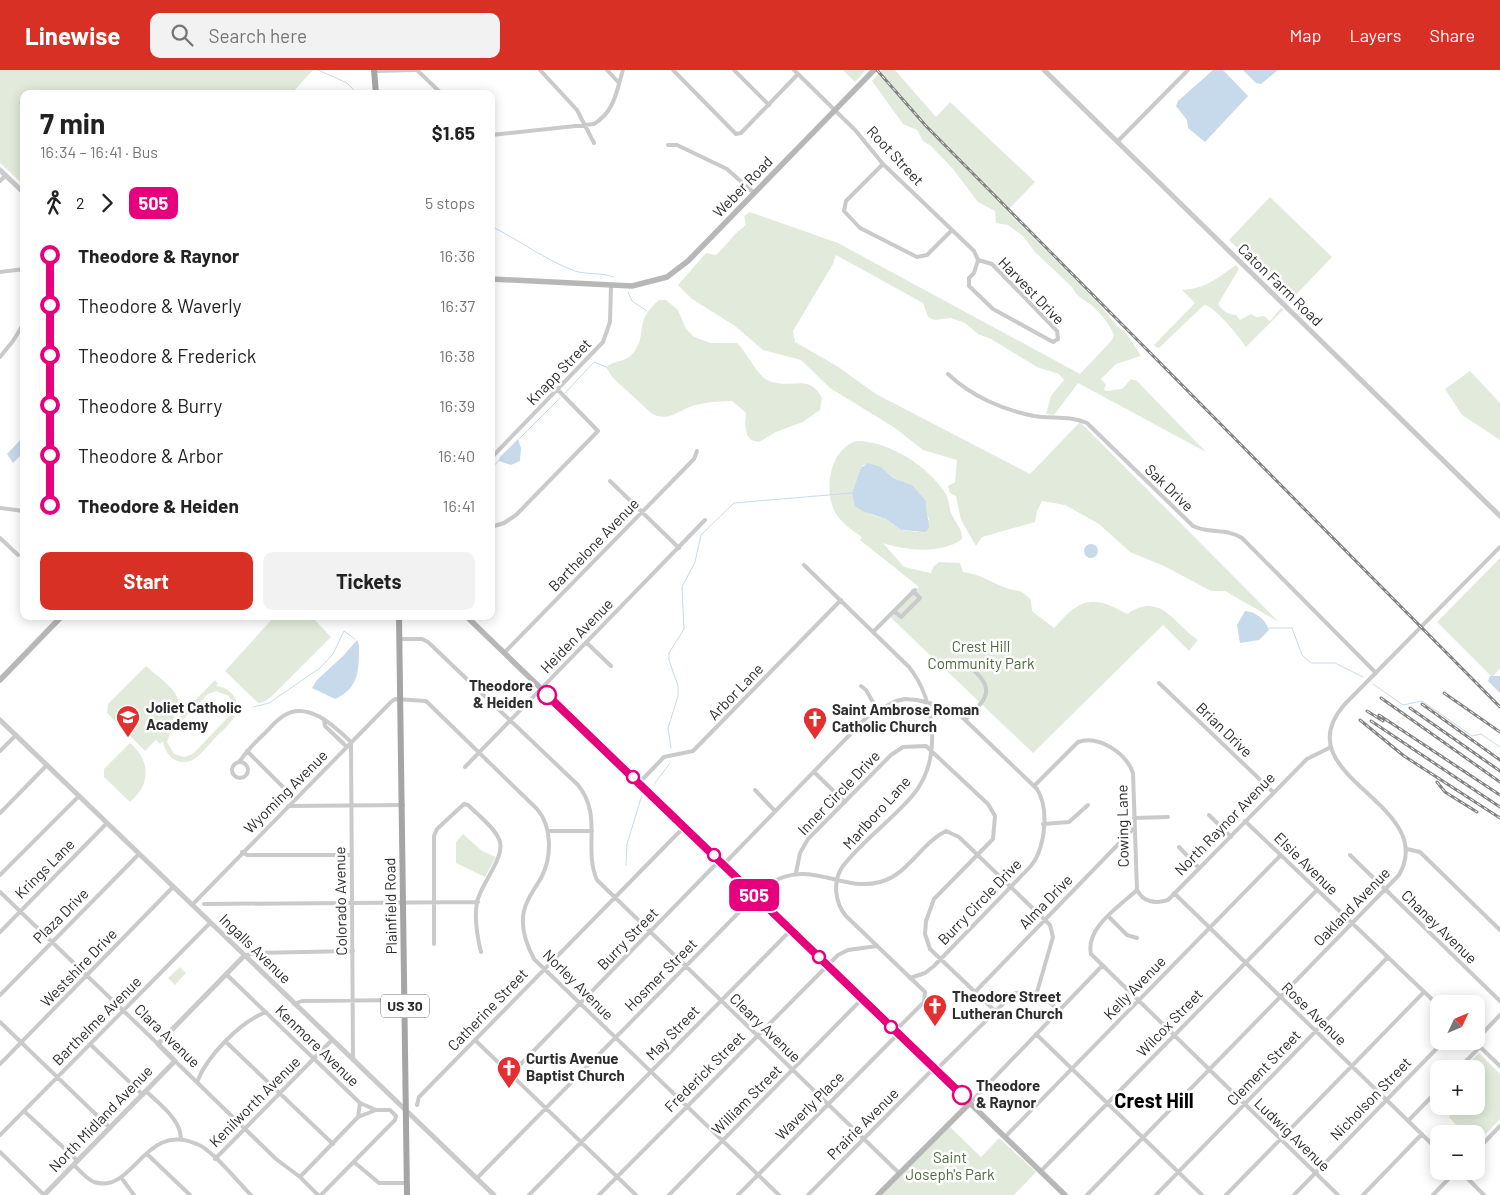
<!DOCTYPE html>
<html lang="en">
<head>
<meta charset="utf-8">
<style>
  :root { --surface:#fff; --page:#f2f2f2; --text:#222; --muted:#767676; --accent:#d93025 }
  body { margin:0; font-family:Barlow,sans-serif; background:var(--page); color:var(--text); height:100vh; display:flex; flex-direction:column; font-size:19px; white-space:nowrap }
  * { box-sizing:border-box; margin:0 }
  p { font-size:16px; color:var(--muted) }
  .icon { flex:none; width:28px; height:28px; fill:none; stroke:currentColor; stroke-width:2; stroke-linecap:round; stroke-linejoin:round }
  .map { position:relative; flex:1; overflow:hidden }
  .drawer { position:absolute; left:20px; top:20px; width:475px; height:530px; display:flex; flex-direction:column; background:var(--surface); border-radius:10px; box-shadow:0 2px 12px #0003 }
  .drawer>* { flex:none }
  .badge { padding:0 10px; border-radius:8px; font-size:18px; line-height:32px }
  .needle { width:32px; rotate:46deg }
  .tools { position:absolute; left:1430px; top:925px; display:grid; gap:10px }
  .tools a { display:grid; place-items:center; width:55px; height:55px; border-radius:10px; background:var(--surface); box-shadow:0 2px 12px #0003; font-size:25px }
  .map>.badge { position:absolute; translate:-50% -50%; box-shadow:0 0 0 2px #fff }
  .legs { display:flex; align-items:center; gap:8px; height:55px; padding:0 20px; font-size:16px }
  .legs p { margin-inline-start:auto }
  .overview { display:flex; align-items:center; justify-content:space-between; height:85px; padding:0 20px }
  h1 { font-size:28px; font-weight:700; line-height:38px }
  .cta { display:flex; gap:10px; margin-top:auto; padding:10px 20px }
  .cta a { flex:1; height:58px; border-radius:10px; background:var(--accent); color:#fff; font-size:20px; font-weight:700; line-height:58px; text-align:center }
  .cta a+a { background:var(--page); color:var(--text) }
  ul { padding:0 20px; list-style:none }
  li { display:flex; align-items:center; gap:18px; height:50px; font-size:19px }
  li i { display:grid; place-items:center; width:8px; height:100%; margin:0 6px; background:currentColor }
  li i::after { content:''; width:12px; height:12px; margin:-6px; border:4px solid; border-radius:50%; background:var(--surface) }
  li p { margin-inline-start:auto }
  li:first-child i { background:linear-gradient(#0000 50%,currentColor 0) }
  li:last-child i { background:linear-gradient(currentColor 50%,#0000 0) }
  header { display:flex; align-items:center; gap:30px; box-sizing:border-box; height:70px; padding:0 25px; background:var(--accent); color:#fff }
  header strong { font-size:24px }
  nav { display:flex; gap:28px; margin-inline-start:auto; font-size:18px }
  .search { width:350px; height:45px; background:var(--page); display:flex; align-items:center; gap:12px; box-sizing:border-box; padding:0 18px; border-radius:10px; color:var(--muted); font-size:19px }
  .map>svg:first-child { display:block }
</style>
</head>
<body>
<header>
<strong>Linewise</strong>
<div class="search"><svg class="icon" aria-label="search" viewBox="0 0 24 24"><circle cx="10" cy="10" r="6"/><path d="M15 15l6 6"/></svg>Search here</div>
<nav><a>Map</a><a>Layers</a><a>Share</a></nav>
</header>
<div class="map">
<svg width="1500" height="1125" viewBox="0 0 1500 1125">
  <rect width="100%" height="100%" fill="#fff"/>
  <!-- green -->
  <path fill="#e2ebdb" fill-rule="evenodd" d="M0 0H313L291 24H24V115L0 93Z
    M843 0H864L865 1 855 12Z
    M882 0H895L936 47 950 32 1035 112 1007 141 1100 235 1118 257 1125 261 1141 286 1116 294 1101 309 1106 315 1104 319 1106 321 1122 319 1131 309 1137 311 1206 382 1078 313 1054 345 1046 344 1051 326 1064 310 1059 304 1037 297 991 269 978 264 965 253 951 248 934 250 928 247 923 233 836 185 833 194 793 261 795 272 837 296 876 324 1030 404 1080 352 1279 552 1225 521H1211L1164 496 1130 482 1099 454 1065 435 1042 431 1037 441 1035 452 982 467 976 476 961 450 956 426 950 423 948 416 955 412 957 390 923 380 895 358 830 318 801 290 763 280 735 256 692 229 678 215 706 183 716 185C727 175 733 164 746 155L744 146 750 142 838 173 1080 304 1112 270 1114 265C1109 253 1100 242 1090 234 1083 229 1076 226 1073 218L1035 182 1023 166 1008 155 996 153 995 141 978 132 953 99 931 76 923 71 917 60 903 54 872 11Z
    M1270 127 1332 187 1291 230 1229 170Z
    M1236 195 1239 199 1218 234C1223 241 1227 244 1236 245L1240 250 1251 244 1256 247 1264 246 1270 251 1281 238 1284 239 1246 277C1239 267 1215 236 1204 235L1159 278 1156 277 1154 275 1195 233 1182 220C1207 218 1216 209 1236 195Z
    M659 230H666L678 240 686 259 694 267 711 273H737C747 282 756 304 767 310 792 321 808 302 822 328L820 340 803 352 776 362 759 372 751 370 747 365 745 354 746 343 732 331C720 331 708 332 696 335 680 338 669 354 651 343L613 308 606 297C615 290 627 292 634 282 648 263 633 252 659 230Z
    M1470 301 1500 333V370L1462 345 1445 319Z
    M857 371C889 371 928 396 946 424 949 429 949 439 952 445 956 453 963 461 962 469 943 484 905 481 883 473L904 497 931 503 933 497 939 492 960 493 963 502C979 504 991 512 1006 518 1020 523 1017 516 1031 530L1032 541 1054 558C1080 528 1092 524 1127 544 1161 521 1173 553 1198 570L1189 581 1163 555 1033 683 890 547 919 517 860 470 862 467C853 461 842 453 836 444 823 423 829 378 857 371ZM863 395 881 397 893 408 912 415 929 449 918 462 901 460 886 449 872 445 852 423Z
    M1500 488V599L1492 607 1437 552Z
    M275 546H311L331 567 272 626 264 632 258 633 225 601Z
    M146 596C155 604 168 613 175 623 188 643 157 668 145 681L107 643 108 634Z
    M215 610 218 614 216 616C229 617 241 629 236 643 233 652 223 660 216 667 209 674 202 684 194 689 179 698 165 686 163 671L160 674 156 670ZM216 621 229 626 233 635 231 644 193 684 184 687 174 684 167 672 170 663 208 624Z
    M130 673C150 690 152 714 130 732L104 707V699Z
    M463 764 482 781 496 787 485 807 456 793V772Z
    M180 897 186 903 175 915 168 908Z
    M1479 983 1500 1004V1049L1476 1074V1064H1464L1449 1047 1452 1041 1447 1036H1476V999H1463Z
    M949 1056 981 1087 999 1068 1036 1102 1014 1125H881Z"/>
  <!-- water -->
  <path fill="#c7daeb" d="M1213 0H1223L1248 26 1205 72 1188 58 1187 50 1176 36 1178 31Z
    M1243 0H1278L1261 14 1256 13Z
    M24 366V382L13 393 7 384Z
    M518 369 521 378 520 391 511 395 499 391 500 387Z
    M868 393 881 397 893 408 912 415 926 431C925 441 929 448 929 458L926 462 901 460 886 449 862 441 855 436 852 423 861 398Z
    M1084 481a7 7 0 1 1 14 0a7 7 0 1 1-14 0Z
    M1245 541C1255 541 1266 550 1269 560L1259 570 1240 573 1237 555Z
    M357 570 359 575C359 598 360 618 335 629L312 618 317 610 344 585Z
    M1490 606H1500V623L1488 611Z"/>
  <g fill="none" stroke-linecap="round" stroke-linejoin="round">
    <!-- stream -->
    <path stroke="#c7daeb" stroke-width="1" d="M318 0 347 13 358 24
      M491 156C519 170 545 190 575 201 588 205 601 202 613 207
      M628 222 632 231 647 241
      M565 323 594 292 606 297
      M519 369 560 328
      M491 399 499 390
      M1269 558H1292L1302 585 1311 593H1335L1363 607
      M1373 614 1403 635 1422 631 1472 666 1481 664 1500 677
      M253 637 269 633 320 598 333 584 344 561 355 569
      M671 678 668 658 678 626V616L669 590V583L684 559 682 517 695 492 701 465 734 433 852 423
      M655 713 670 693
      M626 795 627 774 642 725"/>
    <!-- minor -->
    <path stroke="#cacaca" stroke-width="4" d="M417 0 442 24
      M540 0 577 40 594 73
      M607 0 619 13
      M673 0 736 64 741 63 798 4
      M734 0 769 35
      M794 0 856 61 883 94 974 181 978 190
      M375 1 415 0
      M491 65 594 54C615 41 616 22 623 0
      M1117 72 1188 0
      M668 75H677L727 99 754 123
      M883 94 846 131 844 141 860 158 917 187 927 185 952 160
      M0 111 6 105
      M978 190 992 194 1057 261 1058 269 1053 272 993 239 969 216V208L974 203Z
      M0 202 24 199
      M0 287 13 271 24 253
      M948 304C971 326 1003 340 1034 346 1052 349 1069 345 1087 353L1193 456C1209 464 1227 458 1242 468L1376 603
      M491 388 603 272 610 252 611 216
      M610 411 679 478
      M0 438 24 441
      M491 457 504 453 516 445 598 361 558 320
      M0 468 18 485
      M804 495 909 597C936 631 942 690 913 725 892 750 863 770 843 796 832 811 835 833 846 846L925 922 924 932 895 961
      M894 541 901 547 920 528 913 521
      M873 562 915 520
      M400 569H422L428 572 578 715C603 746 583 778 597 810L899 1103
      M587 573 611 596
      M504 583 694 389 697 381
      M1159 613 1273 722
      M861 616 866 620 878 641
      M324 650 325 656 347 677
      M965 650C986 630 997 619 971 598
      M0 681 16 665
      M247 681 295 729
      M232 700a8 8 0 1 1 16 0a8 8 0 1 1-16 0Z
      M239 692C247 681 255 672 265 663 271 657 277 649 285 645 309 631 335 657 351 672L353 990
      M465 697 705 450
      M814 702 845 732
      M639 713 664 687 693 681 841 530
      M1034 716 1078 672C1099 665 1126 683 1133 703L1137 820C1143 832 1155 834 1168 830L1307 689 1331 677
      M755 720 775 741
      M288 736 403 735
      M0 743 47 695
      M1209 745 1231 767
      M1134 748 1168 747
      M1245 751 1439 936
      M1043 754 1069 752 1088 735
      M548 761H592
      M1179 777 1199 798
      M1407 779 1420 782 1500 860
      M242 782 247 785H351
      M1350 785 1500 931
      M723 795 868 646 896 631 905 629 917 630 949 638 960 645 1037 719C1050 740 1045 781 1029 798L934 896 925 903 910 908
      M796 803 800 783 808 769 891 685 903 677 926 676 988 734 995 746 993 769 934 829 926 851 925 864 930 879 995 941
      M0 805 79 726
      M1137 820C1120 836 1085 858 1091 884L1338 1125
      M0 822 158 974
      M1174 823 1439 1081
      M204 834 478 832
      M192 835 391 632 395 629 426 631 537 739C552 756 552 786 542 806 536 818 527 827 524 841 520 858 526 874 534 889L779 1125
      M1109 847 1127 865 1137 868
      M0 862 107 753
      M434 874V766L437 759 464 734 468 735C478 745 493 756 499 769 507 786 481 813 477 832 474 849 477 866 481 882
      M244 886 254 883 353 881
      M226 904 360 1033 376 1040H390L396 1046 395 1050 321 1125
      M975 922 1133 759
      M0 925 139 784
      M294 934 302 931 404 930
      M0 952 110 1058
      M1036 964 1202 1125
      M475 970 636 1125
      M1476 970 1500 945
      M1474 971 1500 996
      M226 972 333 1074
      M90 974 143 1025
      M175 991 276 1089 300 1107 318 1125
      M0 994 173 817
      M1458 999 1480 977
      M936 1000 1013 924C1034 917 1045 927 1059 941
      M511 1004 719 791
      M197 1012C207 986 240 952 266 942
      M146 1021C159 1034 181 1049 181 1069
      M970 1033 1102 896
      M417 1035 419 1027 684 757
      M24 1041 78 1091
      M358 1047 376 1040
      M1408 1051 1439 1019
      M0 1065 210 853
      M1005 1067 1281 785
      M1476 1081 1500 1056
      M0 1082 44 1125
      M147 1084 190 1125
      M215 1089 332 970
      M354 1092 379 1113H406
      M74 1095C80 1101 87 1109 94 1112 135 1125 143 1049 199 1075 212 1080 239 1113 251 1125
      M1041 1101 1317 820
      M1460 1101 1484 1125
      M300 1107 358 1047 360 1033
      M477 1108 765 816C811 786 839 823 880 812 908 805 921 773 946 761L959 767 1050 855 1053 867 1037 922
      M123 1110 134 1125
      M529 1125 791 860
      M599 1125 838 885 848 880 877 876
      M669 1125 862 929
      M738 1125 898 964
      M808 1125 934 998
      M1087 1125 1399 805C1440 733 1281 706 1345 634L1500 477
      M1156 1125 1388 887
      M1226 1125 1424 922
      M1294 1125 1444 971
      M1363 1125 1422 1064
      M1433 1125 1456 1101"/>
    <!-- tertiary -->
    <path stroke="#cacaca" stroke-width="5" d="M1044 0 1500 446
      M0 100 24 123
      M0 650 494 1125
      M44 1125 175 991 158 974 244 886"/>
    <!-- secondary -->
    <path stroke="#b7b7b7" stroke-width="5.5" d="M491 209 632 216 667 207 688 191 874 0
      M466 546 1065 1125
      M0 610 62 546
      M878 1125 970 1033"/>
    <!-- primary -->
    <path stroke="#a5a5a5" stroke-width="6" d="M374 0 376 24
      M399 546 407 1125"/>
    <!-- rail casing -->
    <g stroke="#828282" stroke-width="3">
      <path id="rail" d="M877 0 926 56 1500 637
        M1444 623 1500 662
        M1381 628 1500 712
        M1422 634 1500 690
        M1410 638 1500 701
        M1367 641 1383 651
        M1379 645 1500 725
        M1360 650 1404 686 1500 748
        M1371 651 1500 737
        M1437 712 1445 722 1477 742"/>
    </g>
    <!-- rail -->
    <use href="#rail" stroke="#fff" stroke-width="1" stroke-dasharray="4" stroke-linecap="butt"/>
  </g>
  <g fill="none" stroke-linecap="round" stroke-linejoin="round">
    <!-- line-1 casing -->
    <g stroke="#fff" stroke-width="11">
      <path id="line-1" d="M547 625 962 1025"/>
    </g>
    <!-- line-1 -->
    <use href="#line-1" stroke="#e6007e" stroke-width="8"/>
  </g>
  <!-- icons -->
  <defs>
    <g id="school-pin" transform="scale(1.25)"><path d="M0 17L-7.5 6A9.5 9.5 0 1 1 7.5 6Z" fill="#e42f31" stroke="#fff"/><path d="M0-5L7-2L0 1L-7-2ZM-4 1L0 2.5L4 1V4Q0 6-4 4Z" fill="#fff"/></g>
    <g id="church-pin" transform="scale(1.25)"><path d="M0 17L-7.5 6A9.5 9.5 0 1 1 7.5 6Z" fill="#e42f31" stroke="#fff"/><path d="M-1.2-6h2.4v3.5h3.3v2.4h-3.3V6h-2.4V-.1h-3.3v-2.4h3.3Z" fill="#fff"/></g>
  </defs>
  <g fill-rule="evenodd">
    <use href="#school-pin" x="128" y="647"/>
    <use href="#church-pin" x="815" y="649"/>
    <use href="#church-pin" x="935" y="936"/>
    <use href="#church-pin" x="509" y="998"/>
  </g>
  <!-- markers -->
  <g fill="#fff" stroke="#e6007e" stroke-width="2.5">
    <circle cx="547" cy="625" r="9"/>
    <circle cx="633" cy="707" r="6"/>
    <circle cx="714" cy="785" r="6"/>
    <circle cx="819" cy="887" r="6"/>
    <circle cx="891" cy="957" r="6"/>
    <circle cx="962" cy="1025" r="9"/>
  </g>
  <g text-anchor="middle" stroke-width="5" stroke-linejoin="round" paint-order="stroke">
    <!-- shield labels -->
    <rect fill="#fff" stroke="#6c6c6c" stroke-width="1" x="381" y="924.5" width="48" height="23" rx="4"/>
    <g font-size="14" font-weight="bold" fill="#2d2d2d">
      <text x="405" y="941">US 30</text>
    </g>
    <!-- street labels -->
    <g font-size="15" fill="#2d2d2d" stroke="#fff">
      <text transform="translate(895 86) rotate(47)" y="5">Root Street</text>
      <text transform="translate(743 117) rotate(-46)" y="5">Weber Road</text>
      <text transform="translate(1280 215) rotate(44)" y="5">Caton Farm Road</text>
      <text transform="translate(1031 221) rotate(46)" y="5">Harvest Drive</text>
      <text transform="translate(559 302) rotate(-46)" y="5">Knapp Street</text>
      <text transform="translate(1169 418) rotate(44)" y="5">Sak Drive</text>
      <text transform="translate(594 475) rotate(-46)" y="5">Barthelone Avenue</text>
      <text transform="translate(577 566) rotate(-46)" y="5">Heiden Avenue</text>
      <text transform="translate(736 622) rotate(-46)" y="5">Arbor Lane</text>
      <text transform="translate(1224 660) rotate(44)" y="5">Brian Drive</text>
      <text transform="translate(286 722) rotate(-45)" y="5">Wyoming Avenue</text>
      <text transform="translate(839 723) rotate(-46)" y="5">Inner Circle Drive</text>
      <text transform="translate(877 743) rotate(-48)" y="5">Marlboro Lane</text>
      <text transform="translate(1225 754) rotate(-46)" y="5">North Raynor Avenue</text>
      <text transform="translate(1123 756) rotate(-91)" y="5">Cowing Lane</text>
      <text transform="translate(1306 794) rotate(44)" y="5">Elsie Avenue</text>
      <text transform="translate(45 799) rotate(-45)" y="5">Krings Lane</text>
      <text transform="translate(341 831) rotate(-91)" y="5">Colorado Avenue</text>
      <text transform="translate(980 832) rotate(-46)" y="5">Burry Circle Drive</text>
      <text transform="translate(1046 832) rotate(-46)" y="5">Alma Drive</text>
      <text transform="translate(391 836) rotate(-91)" y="5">Plainfield Road</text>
      <text transform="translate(1352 837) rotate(-46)" y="5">Oakland Avenue</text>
      <text transform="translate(61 846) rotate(-45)" y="5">Plaza Drive</text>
      <text transform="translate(1439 857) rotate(44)" y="5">Chaney Avenue</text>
      <text transform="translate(628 869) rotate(-46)" y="5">Burry Street</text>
      <text transform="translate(255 879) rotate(44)" y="5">Ingalls Avenue</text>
      <text transform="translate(79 898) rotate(-46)" y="5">Westshire Drive</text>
      <text transform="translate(661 905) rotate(-45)" y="5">Hosmer Street</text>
      <text transform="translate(578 915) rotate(45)" y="5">Norley Avenue</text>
      <text transform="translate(1135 918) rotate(-46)" y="5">Kelly Avenue</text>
      <text transform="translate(488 940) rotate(-46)" y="5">Catherine Street</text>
      <text transform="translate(1314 944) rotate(44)" y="5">Rose Avenue</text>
      <text transform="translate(97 951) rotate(-45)" y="5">Barthelme Avenue</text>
      <text transform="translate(1170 953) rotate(-46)" y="5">Wilcox Street</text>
      <text transform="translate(765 958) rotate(44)" y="5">Cleary Avenue</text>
      <text transform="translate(673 963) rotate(-46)" y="5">May Street</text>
      <text transform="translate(167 966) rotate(44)" y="5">Clara Avenue</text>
      <text transform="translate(317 976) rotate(44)" y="5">Kenmore Avenue</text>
      <text transform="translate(1264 998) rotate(-46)" y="5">Clement Street</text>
      <text transform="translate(705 1002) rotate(-45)" y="5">Frederick Street</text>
      <text transform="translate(1371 1029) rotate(-46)" y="5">Nicholson Street</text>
      <text transform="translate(747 1030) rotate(-45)" y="5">William Street</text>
      <text transform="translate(255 1032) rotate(-45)" y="5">Kenilworth Avenue</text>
      <text transform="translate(810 1036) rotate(-45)" y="5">Waverly Place</text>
      <text transform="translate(101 1049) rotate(-46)" y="5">North Midland Avenue</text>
      <text transform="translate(863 1054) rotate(-45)" y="5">Prairie Avenue</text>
      <text transform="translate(1292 1065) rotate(44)" y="5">Ludwig Avenue</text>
    </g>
    <!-- park labels -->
    <g font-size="15" fill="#4d693b" stroke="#fff">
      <text x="981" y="582">Crest Hill<tspan x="981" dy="17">Community Park</tspan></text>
      <text x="950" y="1093">Saint<tspan x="950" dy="17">Joseph's Park</tspan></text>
    </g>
    <!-- stop labels -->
    <g font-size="15" font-weight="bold" fill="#2d2d2d" stroke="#fff" text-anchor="end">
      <text x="533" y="621">Theodore<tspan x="533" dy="17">&amp; Heiden</tspan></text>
      <text x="976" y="1021" text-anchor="start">Theodore<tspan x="976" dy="17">&amp; Raynor</tspan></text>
    </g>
    <!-- poi labels -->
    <g font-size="15" font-weight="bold" fill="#2d2d2d" stroke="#fff" text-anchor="start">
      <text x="146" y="643">Joliet Catholic<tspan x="146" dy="17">Academy</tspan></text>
      <text x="832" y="645">Saint Ambrose Roman<tspan x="832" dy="17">Catholic Church</tspan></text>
      <text x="952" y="932">Theodore Street<tspan x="952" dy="17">Lutheran Church</tspan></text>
      <text x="526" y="994">Curtis Avenue<tspan x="526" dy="17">Baptist Church</tspan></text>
    </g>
    <!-- district labels -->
    <g font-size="20" font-weight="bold" fill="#000" stroke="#fff">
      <text x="1154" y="1038">Crest Hill</text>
    </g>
  </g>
</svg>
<div class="tools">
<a><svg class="needle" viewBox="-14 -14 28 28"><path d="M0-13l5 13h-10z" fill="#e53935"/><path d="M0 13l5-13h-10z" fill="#767676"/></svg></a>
<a>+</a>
<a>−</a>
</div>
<b class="badge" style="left:754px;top:825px;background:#e6007e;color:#fff">505</b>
<section class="drawer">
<div class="overview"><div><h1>7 min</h1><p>16:34 – 16:41 · Bus</p></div><b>$1.65</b></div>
<div class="legs"><svg class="icon" aria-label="walk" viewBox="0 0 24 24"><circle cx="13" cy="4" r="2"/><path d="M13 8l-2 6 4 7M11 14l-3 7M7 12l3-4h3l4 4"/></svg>2<svg class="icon" aria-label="forward" viewBox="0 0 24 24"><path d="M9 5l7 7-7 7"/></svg><b class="badge" style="background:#e6007e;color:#fff">505</b><p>5 stops</p></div>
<ul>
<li><i style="color:#e6007e"></i><b>Theodore &amp; Raynor</b><p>16:36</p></li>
<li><i style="color:#e6007e"></i><span>Theodore &amp; Waverly</span><p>16:37</p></li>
<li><i style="color:#e6007e"></i><span>Theodore &amp; Frederick</span><p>16:38</p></li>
<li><i style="color:#e6007e"></i><span>Theodore &amp; Burry</span><p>16:39</p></li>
<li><i style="color:#e6007e"></i><span>Theodore &amp; Arbor</span><p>16:40</p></li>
<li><i style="color:#e6007e"></i><b>Theodore &amp; Heiden</b><p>16:41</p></li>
</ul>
<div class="cta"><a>Start</a><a>Tickets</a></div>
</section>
</div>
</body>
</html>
